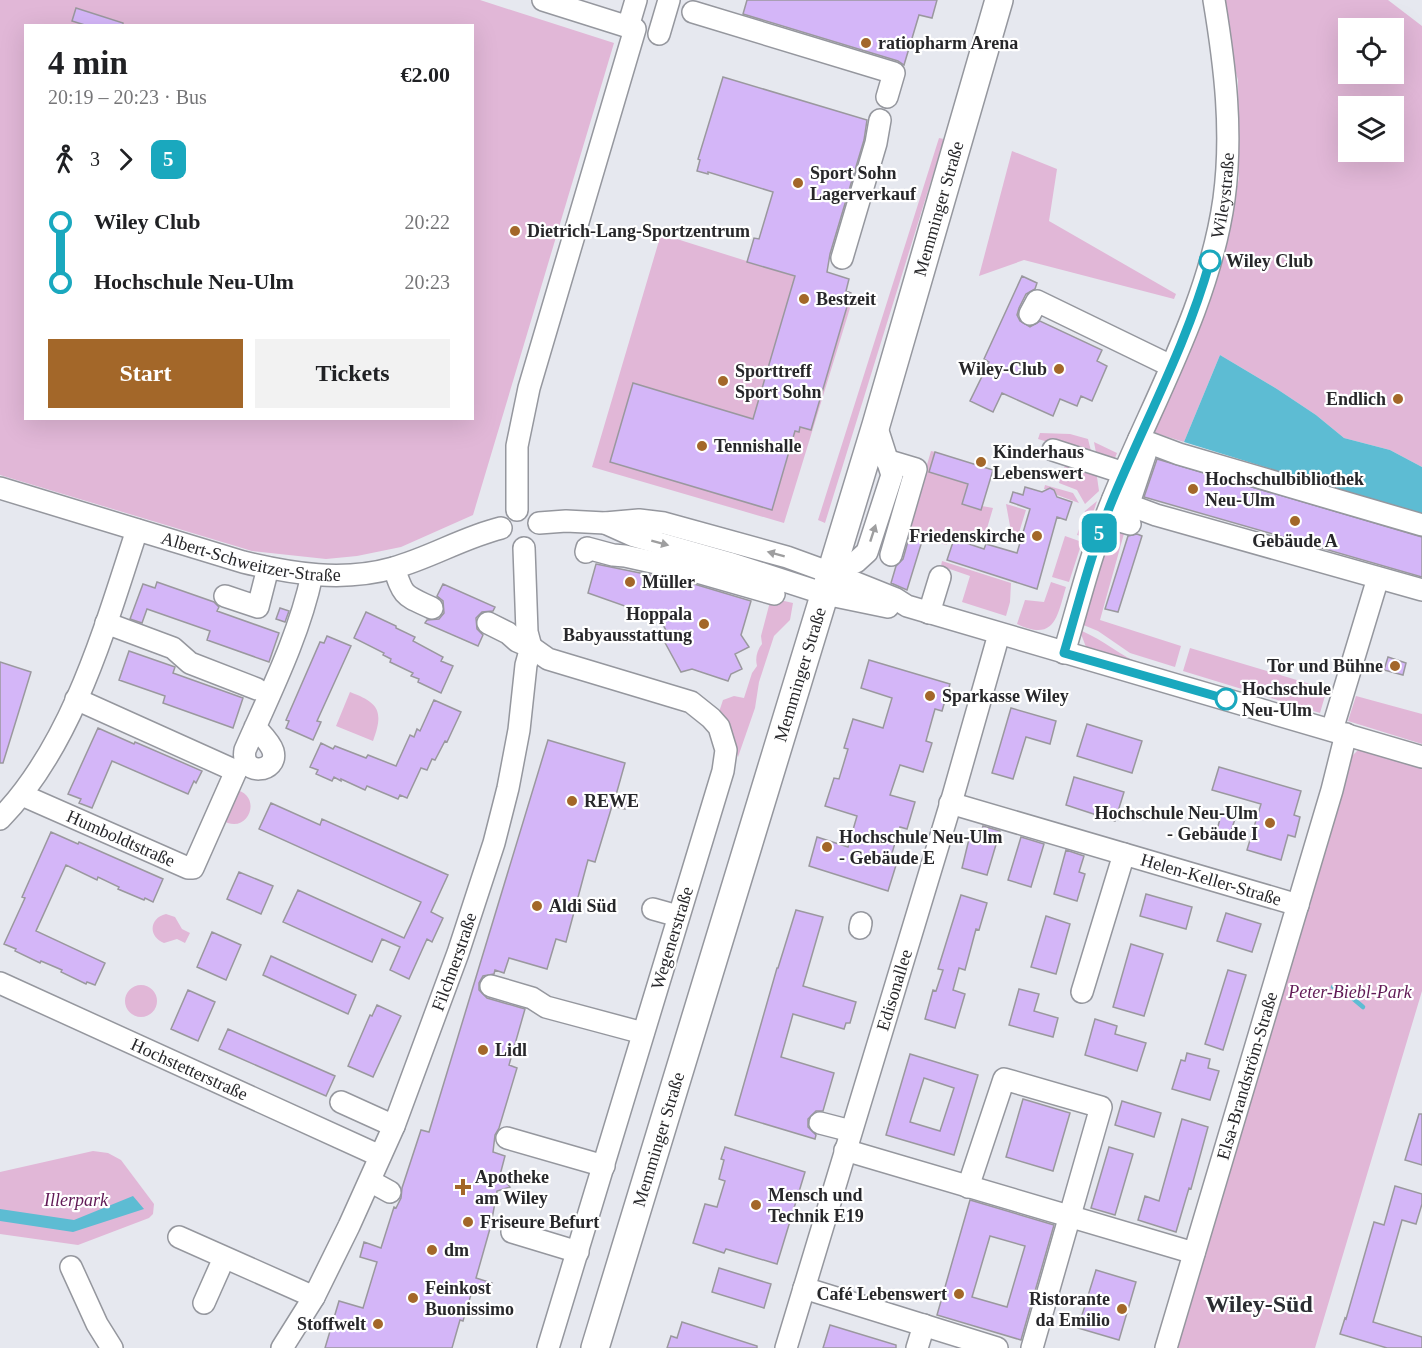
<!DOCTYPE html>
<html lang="en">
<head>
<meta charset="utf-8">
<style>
  :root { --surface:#fff; --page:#f2f2f2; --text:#202124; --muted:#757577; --accent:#a36729 }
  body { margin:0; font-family:Georgia,serif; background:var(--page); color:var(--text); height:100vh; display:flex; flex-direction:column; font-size:22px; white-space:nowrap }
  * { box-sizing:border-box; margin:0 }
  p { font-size:20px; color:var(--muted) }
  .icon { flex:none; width:33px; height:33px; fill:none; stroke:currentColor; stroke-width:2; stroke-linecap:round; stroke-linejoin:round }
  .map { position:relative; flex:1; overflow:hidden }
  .panel { position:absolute; left:24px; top:24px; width:450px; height:396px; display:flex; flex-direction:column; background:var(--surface); border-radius:0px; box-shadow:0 6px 24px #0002 }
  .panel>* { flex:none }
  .badge { padding:0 12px; border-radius:9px; font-size:21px; line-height:39px }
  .tools { position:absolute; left:1338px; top:18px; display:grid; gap:12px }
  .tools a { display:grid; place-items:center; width:66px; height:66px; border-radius:0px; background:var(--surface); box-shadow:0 6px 24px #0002; font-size:30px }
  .map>.badge { position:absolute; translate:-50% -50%; box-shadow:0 0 0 3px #fff }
  .legs { display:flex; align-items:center; gap:9px; height:66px; padding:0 24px; font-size:20px }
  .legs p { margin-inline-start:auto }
  .summary { display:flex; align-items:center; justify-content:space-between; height:102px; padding:0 24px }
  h1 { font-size:33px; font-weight:700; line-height:45px }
  .action { display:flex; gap:12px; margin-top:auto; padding:12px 24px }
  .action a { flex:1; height:69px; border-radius:0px; background:var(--accent); color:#fff; font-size:24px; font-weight:700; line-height:69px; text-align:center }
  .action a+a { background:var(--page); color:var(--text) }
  ul { padding:0 24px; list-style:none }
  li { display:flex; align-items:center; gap:21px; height:60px; font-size:22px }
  li i { display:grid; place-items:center; width:9px; height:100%; margin:0 8px; background:currentColor }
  li i::after { content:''; width:15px; height:15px; margin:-8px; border:4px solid; border-radius:50%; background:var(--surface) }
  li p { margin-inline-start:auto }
  li:first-child i { background:linear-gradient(#0000 50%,currentColor 0) }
  li:last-child i { background:linear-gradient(currentColor 50%,#0000 0) }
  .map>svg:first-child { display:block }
</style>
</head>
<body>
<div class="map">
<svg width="1422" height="1348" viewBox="0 0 1422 1348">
  <rect width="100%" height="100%" fill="#e6e8ef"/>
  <!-- green -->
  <path fill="#e1b7d7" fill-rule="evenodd" d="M0 0H480L614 43 473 515 401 547 357 556 326 559 252 551 0 475ZM26 26H472V418H26Z
    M1224 0H1388L1422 26V467L1390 450 1344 438 1316 415 1277 389 1220 355 1184 442 1152 432 1223 246 1239 178 1238 80 1229 49ZM1348 28H1394V74H1348ZM1348 106H1394V152H1348Z
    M939 138 944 139 825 523 818 520Z
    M1012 151 1057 169 1049 221 1176 294 1174 299 1024 260 979 276Z
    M661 234 854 295 784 523 592 467Z
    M1040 433 1070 434 1088 439 1092 455 1038 439Z
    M1094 442 1117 453 1113 463 1097 458Z
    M931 451 935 452 929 472 968 484 981 510 982 506 993 508 985 535 973 541 951 534 947 545 907 533Z
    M1067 460 1096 470 1099 491 1085 504 1077 490 1059 483Z
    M1045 485 1073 493 1079 503 1057 495 1053 489H1044Z
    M1097 501 1085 537 1077 535 1085 511Z
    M1006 504 1026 510 1017 539 1012 537Z
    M1119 529 1125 530 1100 620 1181 646 1175 667 1130 653 1098 631 1081 624 1107 532Z
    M1065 536 1082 542 1069 582 1052 577Z
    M942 561 1011 583 1010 602 1006 616 962 602 970 576 941 566Z
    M1051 582 1066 587C1057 617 1055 642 1017 624L1025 600 1044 602Z
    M771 598 793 603 790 620 774 636 759 682 755 708 738 757 733 739 719 712 723 700 734 696 744 698 752 673 757 666C755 658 757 650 762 644L761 636Z
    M1082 631C1103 640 1121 656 1143 665L1095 654 1086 647 1081 634Z
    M1190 648 1327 689 1320 713 1183 671Z
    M350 692C379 703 384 711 373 741L336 726Z
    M1356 696 1422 714V744L1348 721Z
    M1358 750H1375L1422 764V991L1315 1348H1173L1347 761Z
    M233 789C266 794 247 839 221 819Z
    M166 914 175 917 182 929 190 933 185 943 177 939 164 943C148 937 149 918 166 914Z
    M125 1001a16 16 0 1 1 32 0a16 16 0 1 1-32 0Z
    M93 1151 108 1153 121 1160 154 1204 153 1214 149 1218 78 1245 0 1234V1172Z"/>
  <!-- water -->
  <path fill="#5dbcd3" d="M1220 355 1277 389 1316 415 1344 438 1390 450 1422 467V516L1184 442Z
    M133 1196 144 1209 73 1232 0 1221V1209L74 1220Z"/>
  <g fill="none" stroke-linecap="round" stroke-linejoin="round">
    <!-- stream -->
    <path stroke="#5dbcd3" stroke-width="4.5" d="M1333 987 1350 996 1363 1007"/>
  </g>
  <!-- building -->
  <path fill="#d4b6f8" stroke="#9a989e" stroke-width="1.5" fill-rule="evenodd" d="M747 0H937L932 18 919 15 904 65 898 61 743 14Z
    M76 8 123 23V26H88L72 21Z
    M723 77 867 120 864 140 830 254 827 272 849 279 846 291 851 293 811 430 800 427 799 432 795 431 772 510 610 462 633 383 753 419 795 276 747 262 754 238 759 239 773 192 708 172V174L697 171 700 160 698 159Z
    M1022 276 1037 283 1035 289 1026 294 1019 308 1017 315 1020 321 1030 327 1040 321 1102 350 1097 361 1107 366 1092 401 1081 396 1077 406 1060 399 1053 416 1002 393 993 412 970 401 989 362 984 359Z
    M935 452 993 470 981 510 962 504 968 484 929 472Z
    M1157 459 1422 537V577L1144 497Z
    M1025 487 1042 492 1050 488 1054 490 1057 497 1072 502 1066 520 1057 517 1037 589 947 560 954 539 984 549 986 544 1017 553 1030 509 1010 502 1013 492 1023 495Z
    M910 534 923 538 907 590 891 583 896 566 903 559Z
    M1137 534 1142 536 1118 612 1105 609 1128 536Z
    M596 564 694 584 751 601 741 635 749 647 735 654 742 669 731 674 728 681 692 669 681 672 663 639 666 630 659 618 588 593Z
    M157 582 214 602 219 607 217 611 279 633 269 662 207 640 210 631 147 609 142 623 130 619 143 584 155 588Z
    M443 584 495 607 493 611 482 612 476 618 477 629 483 635 478 646 425 623 427 620 439 619 444 613 443 601 437 596Z
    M280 608 289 611 285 622 276 619Z
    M366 612 396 626V628L415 637 413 641 443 657 441 661 453 666 441 693 418 682 419 679 411 676 413 673 390 662 391 659 383 655 384 653 354 638Z
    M327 636 351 646 317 721 321 722 313 740 286 728 289 721 286 720 320 642 324 643Z
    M129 651 175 667 173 673 243 698 233 728 163 703 165 696 119 680Z
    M1388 657 1406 663 1403 675 1384 670Z
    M869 660 950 684 942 711 935 709 926 741 932 743 923 772 900 765 890 795 915 802 907 829 900 827 895 843 890 860 897 862 888 891 809 866 817 837 848 847 857 816 825 806 834 778 839 779 848 749 844 748 853 719 883 728 892 698 861 688Z
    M0 662 31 672 3 763H0Z
    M434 700 461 712 447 742 445 741 435 760 432 759 427 770 421 768 407 798 400 795 398 799 367 786 365 790 341 779V781L334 777 332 781 316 774 318 770 310 767 321 743 333 749 335 746 366 758 368 755 396 766 410 735 414 737 417 729 420 731Z
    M1011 708 1056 721 1050 744 1026 737 1013 779 992 773Z
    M1087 724 1142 741 1132 773 1077 756Z
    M98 728 134 744 135 742 202 771 196 783 194 781 188 794 112 761 92 808 79 803 81 799 68 794Z
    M548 740 625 763 616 795 628 799 625 809 612 806 595 862 588 860 566 942 556 939 547 969 509 958 504 973 495 970 494 974 483 976 479 983V990L487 998 525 1009 509 1065 517 1068 499 1128 495 1135 493 1152 505 1156 500 1175 510 1187 497 1191 491 1225 476 1278 492 1283 482 1293 472 1291 463 1321 460 1320 452 1348H325L339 1301 363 1308 377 1262 360 1257 364 1242 381 1248 394 1207 396 1208 401 1198 402 1188 421 1130 429 1132Z
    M1219 767 1301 791 1294 815 1300 817 1295 837 1288 835 1281 860 1247 850 1261 804 1212 790Z
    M1074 777 1124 792 1115 821 1066 805Z
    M271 803 320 825 322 819 448 875 431 912 443 918 432 942 427 939 409 979 390 970 400 947 382 939 372 962 283 922 298 890 404 938 421 902 259 829Z
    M1221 815 1235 819 1230 834 1217 830Z
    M983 826 1000 831 987 875 962 868 969 839 978 842Z
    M51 832 78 844 79 842 163 879 153 902 145 898 144 900 118 889 119 887 98 877 97 880 66 865 36 931 105 963 95 985 87 982 86 984 61 972 62 970 41 961 40 963 15 951 16 949 4 944 25 898 22 897Z
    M1021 837 1044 844 1031 887 1008 880Z
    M1066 850 1084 856 1079 872 1085 874 1077 901 1054 894Z
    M239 872 273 886 261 914 227 899Z
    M1146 894 1192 907 1186 929 1140 916Z
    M961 895 987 903 979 930 976 929 965 970 959 968 953 990 965 994 955 1028 925 1019 933 990 936 991 943 970 938 969Z
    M796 910 823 917 803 986 856 1002 850 1023H846L844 1029 793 1014 781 1057 834 1073 823 1111H816L808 1119V1127L816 1135 815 1139 735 1115 777 968H778Z
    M1226 913 1261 924 1252 952 1217 941Z
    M1046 916 1070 924 1056 974 1031 967Z
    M212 932 241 945 226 980 197 967Z
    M1131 944 1163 954 1144 1016 1113 1007Z
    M271 956 356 995 348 1014 263 975Z
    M1228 970 1246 975 1223 1050 1205 1044Z
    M1019 989 1039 994 1034 1011 1058 1018 1053 1037 1009 1025Z
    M188 990 215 1002 198 1041 171 1029Z
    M377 1005 401 1016 373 1077 348 1066 370 1015 372 1016Z
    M1095 1019 1117 1026 1115 1034 1146 1043 1137 1071 1085 1055Z
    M228 1029 335 1076 326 1096 219 1049Z
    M1187 1053 1210 1059 1208 1068 1219 1071 1210 1100 1172 1089 1181 1060 1185 1061Z
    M910 1054 978 1075 954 1155 886 1135ZM924 1078 954 1088 940 1131 910 1122Z
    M1023 1099 1070 1113 1053 1171 1006 1157Z
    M1122 1101 1161 1113 1154 1137 1115 1125Z
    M1419 1114H1422V1165L1405 1160Z
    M1182 1119 1208 1127 1191 1189 1189 1188 1176 1232 1138 1220 1145 1196 1159 1201Z
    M725 1147 805 1172 777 1264 726 1249 724 1253 693 1243 705 1204 717 1207 725 1181 719 1179 724 1160 721 1159Z
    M1109 1147 1133 1154 1115 1215 1091 1208Z
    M1395 1186 1422 1194V1204L1416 1224 1402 1220 1373 1322 1422 1337V1348H1387L1340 1334 1345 1318 1346 1319 1374 1222 1384 1225Z
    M970 1200 1054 1225 1021 1340 937 1315ZM990 1236 1025 1246 1007 1307 972 1297Z
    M719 1268 771 1284 764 1308 712 1292Z
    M1096 1270 1136 1282 1119 1340 1078 1328Z
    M682 1322 757 1346V1348H667L671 1336 677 1338Z
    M830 1325 896 1345V1348H823Z"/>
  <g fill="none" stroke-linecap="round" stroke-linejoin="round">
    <!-- minor casing -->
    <g stroke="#95979e" stroke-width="24">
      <g id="minor">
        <path d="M693 12 894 73 887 97"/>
        <path d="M628 27 636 0"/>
        <path d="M659 34 669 0"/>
        <path d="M842 258 876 143 880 120"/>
        <path d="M1030 314 1037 301 1171 366"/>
        <path d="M1139 439 1179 454 1422 525"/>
        <path d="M1053 450 1124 473"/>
        <path d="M886 460 916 469 891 555"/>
        <path id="s1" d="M0 488 243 562C293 574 343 582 393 568 430 558 464 537 501 528"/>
        <path d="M1113 499 1156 515 1422 590"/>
        <path d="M1128 506 1145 455"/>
        <path d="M517 510V446L529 388 635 29 543 0"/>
        <path d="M1106 517 1130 524"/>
        <path d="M539 523 566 521 605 523 639 520 664 523 787 557 831 573 896 599 907 606 1422 757"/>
        <path d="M605 523 634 536 729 563 825 594 888 607"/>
        <path d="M586 552 587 548 613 555 625 556 697 572 774 594"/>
        <path d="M394 568C404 598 404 595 432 608"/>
        <path d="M833 569 856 562 867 552 892 475 876 425"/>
        <path d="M225 596 258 607 268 568"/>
        <path d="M929 613 940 577"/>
        <path d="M106 623 173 648 190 663 257 689"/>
        <path d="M488 623 508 633 517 641 531 647 548 659 691 702 711 718 719 727 726 750 723 771 548 1348"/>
        <path id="s2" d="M1064 653C1079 602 1092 550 1112 501 1152 402 1209 306 1224 199 1233 132 1225 66 1214 0"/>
        <path d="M255 727C261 734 270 742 273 751 279 773 240 777 245 750 270 693 299 636 312 575"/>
        <path d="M1332 730 1378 578"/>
        <path id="s3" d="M22 795 188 868H193L236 771 76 699"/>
        <path id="s4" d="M950 803 1298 905"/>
        <path d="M0 819C73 744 105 627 137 530"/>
        <path d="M653 909 678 916"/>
        <path d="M860 928 861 923"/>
        <path id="s5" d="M0 983 380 1156"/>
        <path d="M491 986 532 998 546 1007 643 1033"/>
        <path d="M1082 992 1124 854"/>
        <path d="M341 1102 394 1126"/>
        <path d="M820 1123 851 1131"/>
        <path d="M507 1138 604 1166"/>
        <path d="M845 1150 1194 1253"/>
        <path d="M370 1181 390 1192"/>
        <path d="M968 1187 1004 1079 1101 1107 1032 1348"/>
        <path d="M512 1232 578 1252"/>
        <path d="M179 1237 314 1297"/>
        <path d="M71 1267 97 1324 112 1348"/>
        <path d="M804 1288 997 1348"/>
        <path d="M204 1303 224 1258"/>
        <path id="s6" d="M282 1348 314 1297 349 1226 394 1126 458 953 494 843 508 788 519 730 526 665 531 647 527 632 524 548"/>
        <path id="s7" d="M786 1348 953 796 999 634"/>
        <path d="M917 1348 924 1325"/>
        <path id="s8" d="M1166 1348 1332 790 1346 734"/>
      </g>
    </g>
    <!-- major casing -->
    <g stroke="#95979e" stroke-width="30">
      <g id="major">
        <path id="s9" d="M595 1348 876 425 999 0"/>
      </g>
    </g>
    <!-- minor -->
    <use href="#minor" stroke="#fff" stroke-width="21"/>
    <!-- major -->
    <use href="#major" stroke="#fff" stroke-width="27"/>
  </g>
  <!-- one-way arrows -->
  <defs><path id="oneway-solid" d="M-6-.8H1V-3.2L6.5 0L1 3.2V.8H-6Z" transform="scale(1.5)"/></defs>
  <g fill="#9e9e9f">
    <use href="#oneway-solid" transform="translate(873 533) rotate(-72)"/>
    <use href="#oneway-solid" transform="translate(660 543) rotate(15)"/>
    <use href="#oneway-solid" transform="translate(776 554) rotate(-165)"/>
  </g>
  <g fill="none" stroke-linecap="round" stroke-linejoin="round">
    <!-- line-1 casing -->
    <g stroke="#fff" stroke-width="14">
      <path id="line-1" d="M1210 261C1187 344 1145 421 1112 501 1092 550 1079 602 1064 653L1226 699"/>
    </g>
    <!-- line-1 -->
    <use href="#line-1" stroke="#1aa8be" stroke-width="9"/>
  </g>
  <!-- markers -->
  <g fill="#a36729" stroke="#fff" stroke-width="2">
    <circle cx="866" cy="43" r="6"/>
    <circle cx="798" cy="183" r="6"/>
    <circle cx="515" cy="231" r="6"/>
    <circle cx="804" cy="299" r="6"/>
    <circle cx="1059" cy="369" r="6"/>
    <circle cx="723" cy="381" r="6"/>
    <circle cx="1398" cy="399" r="6"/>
    <circle cx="702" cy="446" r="6"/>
    <circle cx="981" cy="462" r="6"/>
    <circle cx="1193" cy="489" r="6"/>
    <circle cx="1295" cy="521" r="6"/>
    <circle cx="1037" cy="536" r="6"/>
    <circle cx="630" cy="582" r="6"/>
    <circle cx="704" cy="624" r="6"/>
    <circle cx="1395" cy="666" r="6"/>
    <circle cx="930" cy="696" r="6"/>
    <circle cx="572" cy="801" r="6"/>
    <circle cx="1270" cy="823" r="6"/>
    <circle cx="827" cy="847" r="6"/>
    <circle cx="537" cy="906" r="6"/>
    <circle cx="483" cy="1050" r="6"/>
    <path d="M460 1178h6v6h6v6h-6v6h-6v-6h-6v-6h6z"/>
    <circle cx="756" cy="1205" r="6"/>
    <circle cx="468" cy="1222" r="6"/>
    <circle cx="432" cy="1250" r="6"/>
    <circle cx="959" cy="1294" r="6"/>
    <circle cx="413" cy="1298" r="6"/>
    <circle cx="1122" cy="1309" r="6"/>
    <circle cx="378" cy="1324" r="6"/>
  </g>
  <g fill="#fff" stroke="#1aa8be" stroke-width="3">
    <circle cx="1210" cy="261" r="10"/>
    <circle cx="1226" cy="699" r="10"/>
  </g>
  <g text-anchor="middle" stroke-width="4.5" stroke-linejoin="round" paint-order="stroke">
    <!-- poi labels -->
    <g font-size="18" font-weight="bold" fill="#27272a" stroke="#fff" text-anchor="start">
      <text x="878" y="49">ratiopharm Arena</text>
      <text x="810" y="179">Sport Sohn<tspan x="810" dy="21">Lagerverkauf</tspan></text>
      <text x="527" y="237">Dietrich-Lang-Sportzentrum</text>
      <text x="816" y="305">Bestzeit</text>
      <text x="1047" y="375" text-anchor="end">Wiley-Club</text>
      <text x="735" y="377">Sporttreff<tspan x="735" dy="21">Sport Sohn</tspan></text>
      <text x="1386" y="405" text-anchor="end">Endlich</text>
      <text x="714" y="452">Tennishalle</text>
      <text x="993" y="458">Kinderhaus<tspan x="993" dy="21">Lebenswert</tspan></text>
      <text x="1205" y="485">Hochschulbibliothek<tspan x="1205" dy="21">Neu-Ulm</tspan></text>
      <text x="1025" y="542" text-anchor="end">Friedenskirche</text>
      <text x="1295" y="547" text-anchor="middle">Gebäude A</text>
      <text x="642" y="588">Müller</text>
      <text x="692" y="620" text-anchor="end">Hoppala<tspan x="692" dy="21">Babyausstattung</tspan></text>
      <text x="1383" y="672" text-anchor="end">Tor und Bühne</text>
      <text x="942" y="702">Sparkasse Wiley</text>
      <text x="584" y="807">REWE</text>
      <text x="1258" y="819" text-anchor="end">Hochschule Neu-Ulm<tspan x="1258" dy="21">- Gebäude I</tspan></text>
      <text x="839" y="843">Hochschule Neu-Ulm<tspan x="839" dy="21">- Gebäude E</tspan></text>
      <text x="549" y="912">Aldi Süd</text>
      <text x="495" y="1056">Lidl</text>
      <text x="475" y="1183">Apotheke<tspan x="475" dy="21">am Wiley</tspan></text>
      <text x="768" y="1201">Mensch und<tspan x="768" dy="21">Technik E19</tspan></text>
      <text x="480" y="1228">Friseure Befurt</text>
      <text x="444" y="1256">dm</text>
      <text x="425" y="1294">Feinkost<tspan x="425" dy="21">Buonissimo</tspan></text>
      <text x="947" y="1300" text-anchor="end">Café Lebenswert</text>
      <text x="1110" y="1305" text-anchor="end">Ristorante<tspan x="1110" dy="21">da Emilio</tspan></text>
      <text x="366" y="1330" text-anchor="end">Stoffwelt</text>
    </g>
    <!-- street labels -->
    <g font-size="18" fill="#27272a" stroke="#fff">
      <text dy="6" stroke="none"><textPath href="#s2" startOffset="486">Wileystraße</textPath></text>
      <text dy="6" stroke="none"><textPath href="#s9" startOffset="1190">Memminger Straße</textPath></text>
      <text dy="6" stroke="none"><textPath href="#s1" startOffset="261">Albert-Schweitzer-Straße</textPath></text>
      <text dy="6" stroke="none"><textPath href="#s9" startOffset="704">Memminger Straße</textPath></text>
      <text dy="6" stroke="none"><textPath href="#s3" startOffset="108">Humboldtstraße</textPath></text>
      <text dy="6" stroke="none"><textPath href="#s4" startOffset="272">Helen-Keller-Straße</textPath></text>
      <text transform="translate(672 938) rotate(-73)" y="6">Wegenerstraße</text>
      <text dy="6" stroke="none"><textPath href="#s6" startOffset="424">Filchnerstraße</textPath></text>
      <text dy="6" stroke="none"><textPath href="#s7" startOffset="374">Edisonallee</textPath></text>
      <text dy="6" stroke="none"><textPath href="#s5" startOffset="208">Hochstetterstraße</textPath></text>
      <text dy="6" stroke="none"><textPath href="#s8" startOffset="284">Elsa-Brandström-Straße</textPath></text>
      <text dy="6" stroke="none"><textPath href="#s9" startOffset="218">Memminger Straße</textPath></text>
    </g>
    <!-- stop labels -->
    <g font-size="18" font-weight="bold" fill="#27272a" stroke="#fff" text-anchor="start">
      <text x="1226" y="267">Wiley Club</text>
      <text x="1242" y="695">Hochschule<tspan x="1242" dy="21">Neu-Ulm</tspan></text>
    </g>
    <!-- park labels -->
    <g font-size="18" font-style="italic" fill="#611a56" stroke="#fff">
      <text x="1350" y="998">Peter-Biebl-Park</text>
      <text x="76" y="1206">Illerpark</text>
    </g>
    <!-- district labels -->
    <g font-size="24" font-weight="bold" fill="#2b2d32" stroke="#fff">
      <text x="1259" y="1312">Wiley-Süd</text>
    </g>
  </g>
</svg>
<div class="tools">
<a><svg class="icon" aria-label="locate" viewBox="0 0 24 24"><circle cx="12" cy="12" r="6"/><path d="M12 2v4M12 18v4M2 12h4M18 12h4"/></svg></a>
<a><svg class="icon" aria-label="layers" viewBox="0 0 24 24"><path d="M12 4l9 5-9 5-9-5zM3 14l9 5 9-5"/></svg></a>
</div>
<b class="badge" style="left:1099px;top:533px;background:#1aa8be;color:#fff">5</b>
<section class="panel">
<div class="summary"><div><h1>4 min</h1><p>20:19 – 20:23 · Bus</p></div><b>€2.00</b></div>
<div class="legs"><svg class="icon" aria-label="walk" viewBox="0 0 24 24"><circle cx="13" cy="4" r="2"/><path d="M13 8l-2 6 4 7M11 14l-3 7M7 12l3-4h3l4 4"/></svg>3<svg class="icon" aria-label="forward" viewBox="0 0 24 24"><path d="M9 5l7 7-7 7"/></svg><b class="badge" style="background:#1aa8be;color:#fff">5</b></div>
<ul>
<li><i style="color:#1aa8be"></i><b>Wiley Club</b><p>20:22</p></li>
<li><i style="color:#1aa8be"></i><b>Hochschule Neu-Ulm</b><p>20:23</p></li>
</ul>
<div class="action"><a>Start</a><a>Tickets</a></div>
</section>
</div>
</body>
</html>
